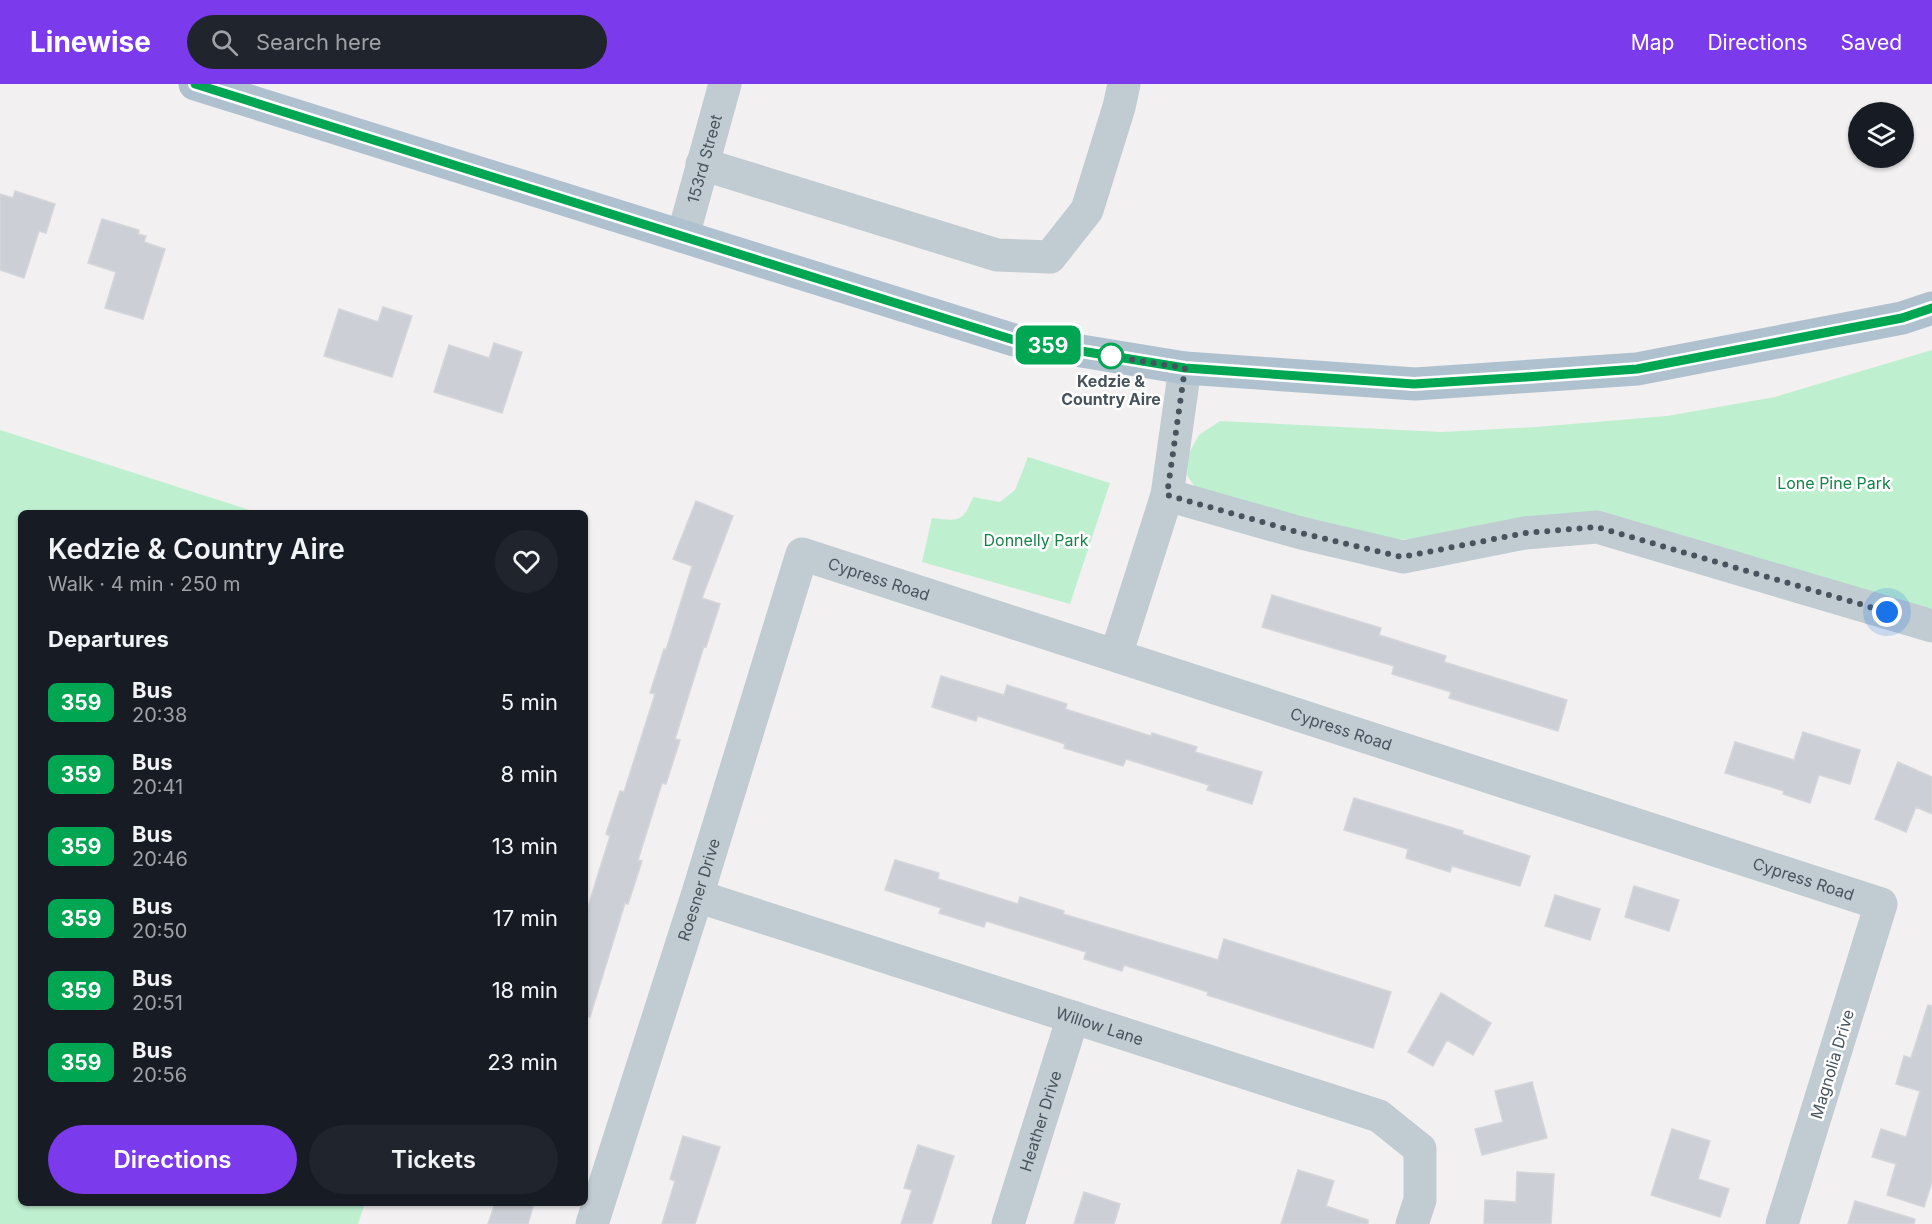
<!DOCTYPE html>
<html lang="en">
<head>
<meta charset="utf-8">
<style>
  :root { --surface:#171b24; --page:#20242c; --text:#f1f3f6; --muted:#9ea1a6; --accent:#7c3aed }
  body { margin:0; font-family:Inter,sans-serif; background:var(--page); color:var(--text); height:100vh; display:flex; flex-direction:column; font-size:22px; white-space:nowrap }
  * { box-sizing:border-box; margin:0 }
  p { font-size:20px; color:var(--muted) }
  .icon { flex:none; width:33px; height:33px; fill:none; stroke:currentColor; stroke-width:2; stroke-linecap:round; stroke-linejoin:round }
  .map { position:relative; flex:1; overflow:hidden }
  .details { position:absolute; left:18px; top:426px; width:570px; height:696px; display:flex; flex-direction:column; background:var(--surface); border-radius:9px; box-shadow:0 2px 4px #0004 }
  .details>* { flex:none }
  .badge { padding:0 12px; border-radius:9px; font-size:21px; line-height:39px }
  .buttons { position:absolute; left:1848px; top:18px; display:grid; gap:12px }
  .buttons a { display:grid; place-items:center; width:66px; height:66px; border-radius:50%; background:var(--surface); box-shadow:0 2px 4px #0004; font-size:30px }
  .you { position:absolute; width:30px; height:30px; margin:-15px; border:4px solid #fff; border-radius:50%; background:#1a73e8; box-shadow:0 0 0 9px #1a73e833 }
  .map>.badge { position:absolute; translate:-50% -50%; box-shadow:0 0 0 3px #fff }
  h2 { padding:0 30px; font-size:22px; line-height:54px }
  .round { display:grid; place-items:center; flex:none; width:63px; height:63px; border-radius:32px; background:var(--page) }
  .overview { display:flex; align-items:center; justify-content:space-between; height:102px; padding:0 30px }
  h1 { font-size:28px; font-weight:600; line-height:45px }
  .button { display:flex; gap:12px; margin-top:auto; padding:12px 30px }
  .button a { flex:1; height:69px; border-radius:36px; background:var(--accent); color:#fff; font-size:24px; font-weight:600; line-height:69px; text-align:center }
  .button a+a { background:var(--page); color:var(--text) }
  ul { padding:0; list-style:none }
  li { display:flex; align-items:center; gap:18px; height:72px; padding:0 30px }
  li div { flex:1 }
  li b { display:block; font-size:22px }
  li em { font-style:normal }
  li .badge { min-width:66px; font-weight:700; text-align:center }
  header { display:flex; align-items:center; gap:36px; box-sizing:border-box; height:84px; padding:0 30px; background:var(--accent); color:#fff }
  header strong { font-size:28px }
  nav { display:flex; gap:33px; margin-inline-start:auto; font-size:21px }
  .search { width:420px; height:54px; background:var(--page); display:flex; align-items:center; gap:15px; box-sizing:border-box; padding:0 21px; border-radius:33px; color:var(--muted); font-size:22px }
  .map>svg:first-child { display:block }
</style>
</head>
<body>
<header>
<strong>Linewise</strong>
<div class="search"><svg class="icon" aria-label="search" viewBox="0 0 24 24"><circle cx="10" cy="10" r="6"/><path d="M15 15l6 6"/></svg>Search here</div>
<nav><a>Map</a><a>Directions</a><a>Saved</a></nav>
</header>
<div class="map">
<svg width="1932" height="1140" viewBox="0 0 1932 1140">
  <rect width="100%" height="100%" fill="#f2f0f0"/>
  <!-- green -->
  <path fill="#bef0d0" d="M1932 266V533L1648 444 1474 448 1398 456 1345 452 1195 403 1187 391 1189 369 1199 351 1220 337 1442 348 1536 343 1667 332 1775 313Z
    M0 346 259 429H21V1119H365L358 1140H0Z
    M1028 373 1110 399 1070 520 922 478 932 434C958 437 963 439 973 413L1000 418 1015 406Z"/>
  <!-- building -->
  <path fill="#cccfd5" stroke="#d4d6db" stroke-width="1.5" d="M15 107 55 120 46 149 39 147 24 194 0 186V110L13 114Z
    M102 135 139 146 138 150 146 152 144 158 165 165 143 235 105 224 116 188 88 179Z
    M383 223 412 232 392 293 324 272 339 225 378 238Z
    M494 259 522 268 502 329 434 308 449 261 489 274Z
    M696 417 733 432 702 514 720 520 706 563 704 562 675 655 680 656 666 700 662 699 638 776 642 777 628 820 625 819 590 933H585V832L610 752 606 750 620 707 624 708 655 610 650 609 664 565 666 566 692 482 673 475Z
    M1272 511 1381 544 1379 551 1446 572 1444 578 1567 616 1558 647 1449 614 1451 608 1392 590 1394 582 1262 543Z
    M941 592 1004 611 1007 601 1067 620 1065 625 1151 652 1152 649 1197 663 1195 668 1262 688 1252 720 1207 706 1209 701 1126 675 1123 682 1064 664 1065 660 978 632 976 637 932 623Z
    M1803 648 1860 666 1850 700 1819 691 1810 719 1783 710 1784 707 1725 689 1735 658 1794 676Z
    M1898 678 1932 693V730L1916 723 1906 748 1875 735Z
    M1354 714 1463 747 1462 750 1530 772 1520 802 1452 782 1450 788 1406 774 1408 765 1344 746Z
    M895 776 939 789 938 795 1018 820 1020 813 1064 827 1063 830 1218 876 1224 855 1391 908 1373 964 1207 911 1208 908 1124 881 1122 887 1084 875 1086 868 986 837 984 843 939 829 941 824 885 806Z
    M1634 802 1679 816 1669 847 1625 833Z
    M1555 811 1600 825 1590 856 1545 842Z
    M1441 909 1491 939 1473 971 1447 956 1433 982 1408 968Z
    M1928 921 1932 922V1098L1924 1123 1887 1111 1896 1080 1872 1073 1881 1045 1906 1053 1920 1007 1896 1000 1904 972 1911 974Z
    M1532 998 1547 1054 1482 1071 1475 1045 1503 1038 1495 1007Z
    M1672 1045 1710 1057 1698 1095 1729 1105 1720 1133 1651 1111Z
    M683 1052 720 1063 695 1140H662L675 1097 670 1095Z
    M918 1061 954 1072 932 1140H901L912 1106 904 1104Z
    M1298 1086 1334 1097 1326 1122 1368 1136V1140H1281Z
    M1517 1088 1554 1090 1551 1140H1484L1485 1116 1516 1118Z
    M1084 1108 1120 1120 1114 1140H1074Z
    M1855 1117 1915 1135 1914 1140H1848Z
    M495 1119H534L528 1140H488Z"/>
  <g fill="none" stroke-linecap="round" stroke-linejoin="round">
    <!-- minor -->
    <g stroke="#c0cbd2" stroke-width="33">
      <path d="M702 80 997 171 1050 173 1087 126 1119 23 1124 0"/>
      <path id="s1" d="M683 152 725 0"/>
      <path d="M1167 411 1301 449 1403 473 1525 449 1597 443 1932 542"/>
      <path d="M1116 571 1167 411 1185 284"/>
      <path id="s2" d="M697 812 1379 1032 1420 1065V1116L1412 1140"/>
      <path id="s3" d="M592 1140 697 812 802 470 1881 820 1782 1140"/>
      <path id="s4" d="M1008 1140 1073 933"/>
    </g>
    <!-- major -->
    <path stroke="#afc0cf" stroke-width="33" d="M195 0 1014 256 1185 284 1415 300 1637 285 1902 234 1932 224"/>
  </g>
  <g fill="none" stroke-linecap="round" stroke-linejoin="round">
    <!-- line casing -->
    <g stroke="#fff" stroke-width="14">
      <path id="line" d="M195 0 1014 256 1185 284 1414 300 1526 293 1637 285 1902 234 1932 224"/>
    </g>
    <!-- line -->
    <use href="#line" stroke="#00a651" stroke-width="9"/>
    <!-- walk -->
    <path stroke="#47545e" stroke-width="6" stroke-dasharray="0 10.8" d="M1111 272 1185 284 1167 411 1301 449 1402 473 1525 449 1597 443 1887 528"/>
  </g>
  <!-- markers -->
  <circle fill="#fff" stroke="#00a651" stroke-width="3" cx="1111" cy="272" r="12"/>
  <g text-anchor="middle" stroke-width="5" stroke-linejoin="round" paint-order="stroke">
    <!-- street labels -->
    <g font-size="16" fill="#47545e" stroke="#fff">
      <text dy="6" stroke="none"><textPath href="#s1" startOffset="80">153rd Street</textPath></text>
      <text dy="6" stroke="none"><textPath href="#s3" startOffset="783">Cypress Road</textPath></text>
      <text dy="6" stroke="none"><textPath href="#s3" startOffset="1269">Cypress Road</textPath></text>
      <text dy="6" stroke="none"><textPath href="#s3" startOffset="1755">Cypress Road</textPath></text>
      <text dy="6" stroke="none"><textPath href="#s3" startOffset="351">Roesner Drive</textPath></text>
      <text dy="6" stroke="none"><textPath href="#s2" startOffset="423">Willow Lane</textPath></text>
      <text transform="translate(1832 980) rotate(-73)" y="6">Magnolia Drive</text>
      <text dy="6" stroke="none"><textPath href="#s4" startOffset="108">Heather Drive</textPath></text>
    </g>
    <!-- stop labels -->
    <g font-size="16" font-weight="bold" fill="#47545e" stroke="#fff">
      <text x="1111" y="303">Kedzie &amp;<tspan x="1111" dy="18">Country Aire</tspan></text>
    </g>
    <!-- park labels -->
    <g font-size="16" fill="#168248" stroke="#fff">
      <text x="1834" y="405">Lone Pine Park</text>
      <text x="1036" y="462">Donnelly Park</text>
    </g>
  </g>
</svg>
<div class="buttons">
<a><svg class="icon" aria-label="layers" viewBox="0 0 24 24"><path d="M12 4l9 5-9 5-9-5zM3 14l9 5 9-5"/></svg></a>
</div>
<div class="you" style="left:1887px;top:528px"></div>
<b class="badge" style="left:1048px;top:261px;background:#00a651;color:#fff">359</b>
<section class="details">
<div class="overview"><div><h1>Kedzie &amp; Country Aire</h1><p>Walk · 4 min · 250 m</p></div><a class="round"><svg class="icon" aria-label="heart" viewBox="0 0 24 24"><path d="M12 20l-8-8c-3-5 5-10 8-4 3-6 11-1 8 4z"/></svg></a></div>
<h2>Departures</h2>
<ul>
<li><span class="badge" style="background:#00a651;color:#fff">359</span><div><b>Bus</b><p>20:38</p></div><em>5 min</em></li>
<li><span class="badge" style="background:#00a651;color:#fff">359</span><div><b>Bus</b><p>20:41</p></div><em>8 min</em></li>
<li><span class="badge" style="background:#00a651;color:#fff">359</span><div><b>Bus</b><p>20:46</p></div><em>13 min</em></li>
<li><span class="badge" style="background:#00a651;color:#fff">359</span><div><b>Bus</b><p>20:50</p></div><em>17 min</em></li>
<li><span class="badge" style="background:#00a651;color:#fff">359</span><div><b>Bus</b><p>20:51</p></div><em>18 min</em></li>
<li><span class="badge" style="background:#00a651;color:#fff">359</span><div><b>Bus</b><p>20:56</p></div><em>23 min</em></li>
</ul>
<div class="button"><a>Directions</a><a>Tickets</a></div>
</section>
</div>
</body>
</html>
